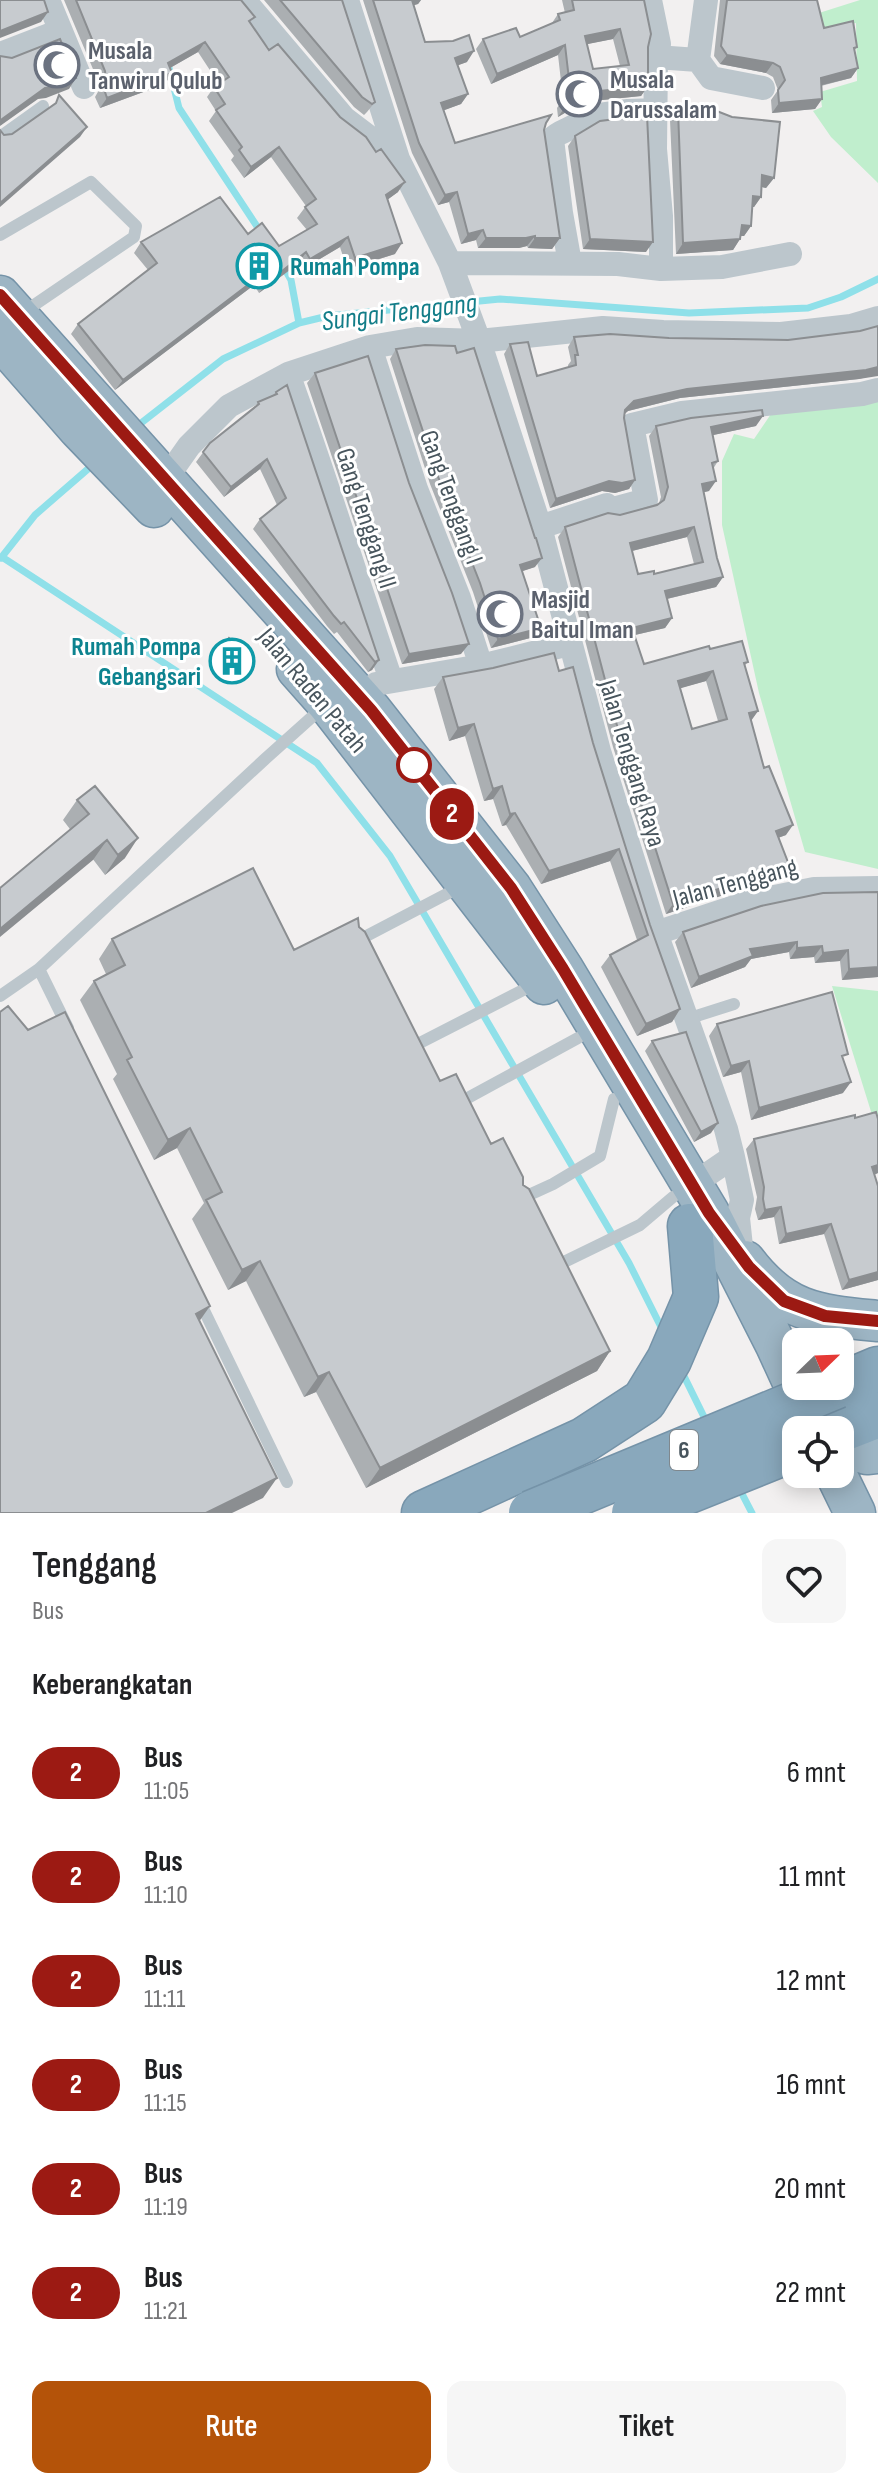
<!DOCTYPE html>
<html lang="id">
<head>
<meta charset="utf-8">
<style>
  :root { --surface:#fff; --page:#f6f6f6; --text:#202124; --muted:#757577; --accent:#b45309 }
  body { margin:0; font-family:"Sofia Sans Condensed",sans-serif; background:var(--page); color:var(--text); height:100vh; display:flex; flex-direction:column; font-size:30px; white-space:nowrap }
  * { box-sizing:border-box; margin:0 }
  p { font-size:26px; color:var(--muted) }
  .icon { flex:none; width:44px; height:44px; fill:none; stroke:currentColor; stroke-width:2; stroke-linecap:round; stroke-linejoin:round }
  .map { position:relative; height:1513px; overflow:hidden }
  .panel { display:flex; flex-direction:column; background:var(--surface); flex:1 }
  .panel>* { flex:none }
  .badge { padding:0 16px; border-radius:26px; font-size:28px; line-height:52px }
  .needle { width:52px; rotate:67deg }
  .controls { position:absolute; left:782px; top:1328px; display:grid; gap:16px }
  .controls a { display:grid; place-items:center; width:72px; height:72px; border-radius:16px; background:var(--surface); box-shadow:0 4px 20px #0003; font-size:40px }
  .map>.badge { position:absolute; translate:-50% -50%; box-shadow:0 0 0 4px #fff }
  h2 { padding:0 32px; font-size:30px; line-height:72px }
  .round { display:grid; place-items:center; flex:none; width:84px; height:84px; border-radius:16px; background:var(--page) }
  .summary { display:flex; align-items:center; justify-content:space-between; height:136px; padding:0 32px }
  h1 { font-size:38px; font-weight:600; line-height:60px }
  .cta { display:flex; gap:16px; margin-top:auto; padding:16px 32px }
  .cta a { flex:1; height:92px; border-radius:16px; background:var(--accent); color:#fff; font-size:32px; font-weight:600; line-height:92px; text-align:center }
  .cta a+a { background:var(--page); color:var(--text) }
  ul { padding:0; list-style:none }
  li { display:flex; align-items:center; gap:24px; height:104px; padding:0 32px }
  li div { flex:1 }
  li b { display:block; font-size:30px }
  li em { font-style:normal }
  li .badge { min-width:88px; font-weight:700; text-align:center }
  .map>svg:first-child { display:block }
</style>
</head>
<body>
<div class="map">
<svg width="878" height="1513" viewBox="0 0 878 1513">
  <rect width="100%" height="100%" fill="#f2f0f0"/>
  <!-- green -->
  <path fill="#c0eecd" d="M860 0H878V183L831 137 813 111 822 107 820 92 857 81 856 23 821 30 819 13Z
    M878 399V869L805 852 759 693 722 525V461L734 434 754 439 773 411Z
    M832 986 878 991V1135L873 1118Z"/>
  <g fill="none" stroke-linecap="round" stroke-linejoin="round">
    <!-- stream -->
    <path stroke="#8fe0e9" stroke-width="7" d="M169 68 179 108 262 234
      M282 264 291 280 299 323
      M136 427 223 359 299 323 328 316 500 299 689 313 808 308 841 297 878 279
      M2 557 317 763 390 856 629 1263 663 1331
      M1 558 35 515 96 462
      M680 1368 708 1425
      M738 1486 752 1513"/>
    <!-- trunk casing -->
    <g stroke="#7593a8" stroke-width="43">
      <path id="trunk" d="M0 296 371 710 511 888 563 969 709 1213 776 1345 815 1430
        M0 339 79 429 154 507
        M297 669 328 704 544 984
        M745 1261C784 1313 818 1315 878 1321
        M840 1445 867 1454 878 1453
        M836 1474 855 1513"/>
    </g>
    <!-- motorway casing -->
    <g stroke="#7593a8" stroke-width="47">
      <path id="motorway" d="M840 1385 878 1369
        M840 1430 878 1415
        M424 1513 584 1440 644 1401 669 1360 696 1297 690 1226"/>
    </g>
    <!-- service -->
    <path stroke="#bcc6cc" stroke-width="12" d="M0 137 43 106
      M0 235 91 182 136 226 134 237 21 314
      M353 943 460 887
      M39 969 68 1028
      M0 996 39 969 264 760 322 708
      M687 1019 734 1004
      M410 1048 535 984
      M464 1100 578 1038
      M518 1200 553 1184 600 1156 614 1099
      M564 1262 640 1225 673 1197
      M199 1300 287 1482"/>
    <!-- minor -->
    <path stroke="#bcc6cc" stroke-width="24" d="M48 0 84 87
      M244 0 344 118 398 159 450 263 479 341 540 527 599 751 656 933 726 1129 733 1157 692 1185
      M347 0 398 159
      M650 0 659 44 656 57 655 149 661 216V269
      M0 54 60 31
      M656 57 698 60 706 0
      M698 60 711 78 763 88
      M450 263 618 264 661 269 722 267 790 254
      M570 263 561 213 552 139C561 129 577 129 585 117L628 111 655 110
      M370 347 416 489 459 598 481 666
      M288 374C325 475 356 578 391 680
      M165 480 189 446 229 406 288 374 370 347 417 339 479 341 603 328 663 332 781 334 851 326 878 318
      M540 527 607 505 609 510 646 500 632 425 682 413 862 394 878 390
      M376 684 481 666 569 644
      M656 933 750 902 814 889 878 888
      M733 1157 742 1200 738 1218 742 1256"/>
    <!-- trunk -->
    <use href="#trunk" stroke="#9db5c4" stroke-width="40"/>
    <!-- motorway -->
    <use href="#motorway" stroke="#89a8bc" stroke-width="44"/>
    <!-- motorway-bridge casing -->
    <g stroke="#7593a8" stroke-width="47" stroke-linecap="butt">
      <path id="motorway-bridge" d="M531 1513 837 1386
        M634 1513 796 1448"/>
    </g>
    <!-- motorway-bridge -->
    <use href="#motorway-bridge" stroke="#89a8bc" stroke-width="44"/>
  </g>
  <!-- wall -->
  <path fill="#abafb2" fill-rule="evenodd" d="M64 0H241L251 23 269 50 398 192 388 199 395 254 347 269 340 247 303 269 299 263 259 293 254 285 115 390 71 334 78 324 148 270 134 253 141 242 248 234 279 246 307 230 297 218 306 206 271 157 244 178 231 160 234 156 209 121 216 111 207 97 214 87 219 84 198 52 170 68 172 73 165 84 100 108 95 97 99 90 98 81Z
    M264 0H342L375 102 367 112 364 115 354 107Z
    M363 0H421L418 4 414 5 425 42 467 62 458 65 468 94 461 104 444 110 455 143 551 115 545 124 544 130 560 238 552 249 528 248 527 246 519 248H478L476 240 461 244 449 202 438 205 412 153Z
    M562 0H644L648 47V86L641 96 583 102 558 117 557 108 563 99 558 55 491 84 476 49 483 39 520 37 552 23 558 14 565 13ZM613 39 620 66 593 69 587 44Z
    M720 0H817L824 28 857 47 854 51 858 68 851 78 821 86 822 99 815 109 772 113 771 100 778 90 773 77 766 73 720 64 714 56Z
    M678 110 774 178 766 188 761 187V197L754 207H752L751 226 744 236H741L740 239 733 250 676 254 670 120Z
    M575 136 646 252 583 249 568 146Z
    M574 337 875 375 859 379 680 398 628 411 624 414V418L635 480 629 489 615 493 602 491 550 508 504 354 510 344 537 376 568 367V365L571 361 568 347Z
    M396 349 535 567 522 571 541 628 534 637 491 648 473 592 430 484 390 359Z
    M315 373 461 654 402 664 307 383Z
    M276 392 379 660 372 670 368 672 337 632 334 634 327 626 253 529 260 519 277 505 260 469 224 497 196 462 210 443 254 408 258 402 273 395Z
    M656 426H756L713 435 718 461 713 469 709 491 704 492 717 558 723 577 716 587 667 599 672 618 665 628 635 635 644 664 710 649 748 662 745 665 758 711 751 720 764 768 786 835 778 838 784 880 745 888 666 914 613 747 558 537 565 527 620 515 659 503 661 497 649 436ZM687 537 694 564 654 574H638L632 551ZM706 681 718 721 692 729 680 688Z
    M229 638 254 658 238 679 214 659Z
    M559 671 593 743 650 925 680 1009 672 1022 637 1036 601 967 610 955 637 940 610 861 541 884 506 825 502 826 493 799 484 801 465 736 449 741 434 689 443 677Z
    M77 800 125 858 105 875 63 820Z
    M878 892V977L842 980 840 961 815 963 814 957 790 959 789 952 751 959 745 967 691 988 675 942 683 932Z
    M359 927 440 1081 523 1185 610 1351 597 1371 366 1488 316 1392 304 1397 246 1281 228 1290 192 1219 204 1203 177 1148 154 1160 113 1079 117 1074 80 1000 94 981 106 974 99 959 112 939 294 950Z
    M717 1024 843 1060V1093L751 1120 741 1072 723 1077 709 1036Z
    M652 1041 711 1133 694 1142 645 1051Z
    M855 1118 878 1119V1173L874 1175 878 1280 842 1290 824 1234 779 1244 774 1217 758 1220 755 1209 757 1197 746 1149 754 1139Z"/>
  <!-- shaded-wall -->
  <path fill="#8b8e91" d="M410 0H421L418 4 404 8Z
    M48 12 41 22 0 38V31L1 30Z
    M620 29 613 39 578 46 585 36Z
    M205 42 198 52 161 73 168 63Z
    M565 45 558 55 491 84 497 74Z
    M474 51 467 62 448 69 455 58Z
    M727 55 773 63 766 73 720 64Z
    M858 68 851 78 814 87 821 78Z
    M172 73 165 84 100 108 107 98Z
    M76 78 69 89 46 98 38 99 0 126 2 119 45 88Z
    M648 86 641 96 583 102 558 117 565 107 590 92Z
    M468 94 461 104 434 114 441 103Z
    M822 99 815 109 772 113 779 103Z
    M87 127 80 137 0 207V203Z
    M279 147 271 157 244 178 251 167Z
    M762 175 774 178 766 188 755 185Z
    M405 182 398 192 379 206 386 195Z
    M457 192 449 202 438 205 445 195Z
    M753 196 761 197 754 207H746Z
    M742 225 751 226 744 236H735Z
    M483 230 476 240 461 244 468 234Z
    M535 236 527 246 519 248H478L486 238Z
    M348 237 340 247 303 269 310 259Z
    M535 238H560L552 249 528 248Z
    M590 239 653 242 646 252 583 249Z
    M740 239 733 250 676 254 683 243Z
    M402 243 395 254 347 269 355 258Z
    M306 252 299 263 259 293 267 283Z
    M261 275 254 285 115 390 123 380Z
    M878 367V376L859 379 680 398 628 411 618 420 625 410 634 401 687 389Z
    M763 416 756 426 704 437 711 427Z
    M267 459 260 469 224 497 231 487Z
    M635 480 629 489 615 493 602 491 550 508 556 499 609 481Z
    M716 481 709 491 696 494 702 484Z
    M694 527 687 537 624 553 630 543Z
    M542 558 535 567 514 574 520 565Z
    M723 577 716 587 658 601 665 591Z
    M672 618 665 628 626 637 632 628Z
    M541 628 534 637 491 648 498 639Z
    M469 644 461 654 402 664 409 654Z
    M379 660 372 670 368 672 375 662Z
    M713 671 706 681 671 691 678 681Z
    M758 711 751 721 749 713Z
    M474 724 465 736 449 741 458 728Z
    M502 786 493 799 484 801 493 789Z
    M515 813 506 825 502 826 510 814Z
    M793 825 786 835 769 841 776 831Z
    M138 838 125 858 105 875 118 855Z
    M107 840 93 860 0 937V929Z
    M619 849 610 861 541 884 549 871Z
    M791 870 784 880 745 888 666 914 673 904 752 878Z
    M797 942 789 952 751 959 745 967 691 988 699 977 750 949Z
    M822 946 814 957 790 959 797 948Z
    M848 950 840 961 815 963 823 953Z
    M878 967V977L842 980 849 969Z
    M680 1009 672 1022 637 1036 646 1024Z
    M749 1061 741 1072 723 1077 731 1066Z
    M851 1082 843 1093 751 1120 759 1108Z
    M718 1123 711 1133 694 1142 701 1132Z
    M190 1128 177 1148 154 1160 168 1140Z
    M878 1165V1173L865 1178 872 1167Z
    M781 1207 774 1217 758 1220 765 1210Z
    M831 1224 824 1234 779 1244 786 1234Z
    M260 1261 246 1281 228 1290 242 1270Z
    M878 1272V1280L842 1290 849 1280Z
    M210 1306 196 1326V1314Z
    M610 1351 597 1371 366 1488 380 1468Z
    M329 1372 316 1392 304 1397 318 1377Z
    M277 1478 263 1498 232 1513H206Z"/>
  <!-- building -->
  <path fill="#c7cbcf" stroke="#8b8e91" stroke-width="2" fill-rule="evenodd" d="M0 0H44L48 12 0 31Z
    M76 0H241L255 17 249 21 269 50 278 44 340 117 366 137 376 152 381 149 405 182 386 195 402 243 355 258 348 237 310 259 306 252 267 283 261 275 123 380 78 324 157 263 141 242 220 197 248 234 262 223 279 246 317 224 305 207 316 199 279 147 251 167 239 150 242 147 216 110 225 104 214 87 229 77 205 42 168 63 172 73 107 98 103 86 106 79 105 71Z
    M280 0H342L375 102 372 104 362 97Z
    M373 0H412L425 42 453 41 469 35 474 51 455 58 468 94 441 103 455 143 551 115 546 123 544 130 560 238H535V236L526 238H486L483 230 468 234 457 192 445 195 419 143Z
    M572 0H644L651 34 648 47V86L590 92 565 107 564 98 571 97 565 45 497 74 483 39 516 28 520 37 560 20 558 14 574 10ZM620 29 629 65 593 69 585 36Z
    M727 0H817L824 28 853 21 857 47 854 48 858 68 821 78 822 99 779 103 778 90 785 80 780 67 773 63 727 55 721 46Z
    M60 39 76 78 54 87 45 88 2 119 0 125V56L12 58Z
    M59 95 87 127 0 203V130L4 135 12 134 56 103Z
    M709 108 732 117 780 122 774 178 762 175 761 197 753 196 751 226 742 225 740 239 683 243 678 110Z
    M647 115 653 242 590 239 575 136 600 121Z
    M878 326V367L866 370 687 389 634 401 625 410 624 418 635 480 622 483 609 481 556 499 510 344 528 342 537 376 576 365 575 355H578L574 337 610 334 669 338 788 340 860 331Z
    M425 345 455 346 457 353 474 348 535 538H536L542 558 520 565 541 628 498 639 480 583 437 474 396 349Z
    M368 356 409 483 452 593 469 644 409 654 315 373Z
    M287 385 379 660 375 662 344 622 341 624 334 616 260 519 286 498 267 459 231 487 203 452 210 443 259 404 258 402 277 394 276 392Z
    M762 410 763 416 711 427 718 461 712 463 716 481 702 484 717 558 723 577 665 591 672 618 632 628 644 664 709 646 710 649 742 641 748 662 744 663 758 711 749 713 764 768 769 766 793 825 776 831 791 870 752 878 673 904 620 737 565 527 608 513 620 515 657 505 664 500 668 487 656 426 691 418ZM694 527 703 562 654 574V571L638 574 630 543ZM713 671 727 719 692 729 678 681Z
    M229 638 254 658 242 673 217 653Z
    M554 653 559 671 573 667 593 743 650 925 680 1009 646 1024 610 955 648 935 619 849 549 871 515 813 510 814 502 786 493 789 474 724 458 728 443 677 493 668Z
    M95 786 138 838 118 855 107 840 0 929V888L89 814 77 800Z
    M253 868 294 950 358 918 359 927 365 932 440 1081 456 1074 491 1144 503 1138 523 1177V1185L529 1189 610 1351 380 1468 329 1372 318 1377 260 1261 242 1270 206 1200 222 1192 190 1128 168 1140 127 1060 132 1057 94 981 125 965 112 939Z
    M878 892V967L849 969 848 950 823 953 822 946 797 948V942L750 949 753 956 699 977 683 932 761 906 823 893Z
    M832 992 848 1054 842 1056 851 1082 759 1108 749 1061 731 1066 717 1024Z
    M8 1006 28 1030 65 1012 210 1306 196 1314 277 1478 206 1513H0V1012Z
    M686 1032 718 1123 701 1132 652 1041Z
    M876 1112 878 1119V1165L872 1167 878 1186V1272L849 1280 831 1224 786 1234 781 1207 765 1210 763 1199 764 1187 754 1139 855 1115V1118Z"/>
  <g fill="none" stroke-linecap="round" stroke-linejoin="round">
    <!-- line casing -->
    <g stroke="#fff" stroke-width="18">
      <path id="line" d="M0 295 371 710 511 888 563 969 709 1213 749 1267 784 1301 825 1316 878 1321"/>
    </g>
    <!-- line -->
    <use href="#line" stroke="#9c1a13" stroke-width="12"/>
  </g>
  <!-- icons -->
  <defs>
    <g id="mosque-ring" transform="scale(2.3)"><circle r="9.5" fill="#fff" stroke="#6b7280" stroke-width="1.5"/><path d="M3.5-4.9A6 6 0 1 0 3.5 4.9A5 5 0 1 1 3.5-4.9Z" fill="#6b7280"/></g>
    <g id="building-ring" transform="scale(2.3)"><circle r="9.5" fill="#fff" stroke="#0f9aa8" stroke-width="1.5"/><path d="M-4-6H4V6H1V3H-1V6H-4ZM-2.5-4.3h1.7v1.8h-1.7ZM.8-4.3h1.7v1.8H.8ZM-2.5-1h1.7V.8h-1.7ZM.8-1h1.7V.8H.8Z" fill="#0f9aa8"/></g>
  </defs>
  <g fill-rule="evenodd">
    <use href="#mosque-ring" x="57" y="65"/>
    <use href="#mosque-ring" x="579" y="94"/>
    <use href="#building-ring" x="259" y="266"/>
    <use href="#mosque-ring" x="500" y="614"/>
    <use href="#building-ring" x="232" y="661"/>
  </g>
  <!-- markers -->
  <circle fill="#fff" stroke="#9c1a13" stroke-width="4" cx="414" cy="765" r="16"/>
  <g text-anchor="middle" stroke-width="6" stroke-linejoin="round" paint-order="stroke">
    <!-- shield labels -->
    <rect fill="#fff" stroke="#7f888e" stroke-width="2" x="670" y="1430" width="28" height="40" rx="6"/>
    <g font-size="24" font-weight="bold" fill="#48555d">
      <text x="684" y="1458">6</text>
    </g>
    <!-- worship labels -->
    <g font-size="26" font-weight="bold" fill="#5b616d" stroke="#fff" text-anchor="start">
      <text x="88" y="59">Musala<tspan x="88" dy="30">Tanwirul Qulub</tspan></text>
      <text x="610" y="88">Musala<tspan x="610" dy="30">Darussalam</tspan></text>
      <text x="531" y="608">Masjid<tspan x="531" dy="30">Baitul Iman</tspan></text>
    </g>
    <!-- culture labels -->
    <g font-size="26" font-weight="bold" fill="#0d838f" stroke="#fff" text-anchor="start">
      <text x="290" y="275">Rumah Pompa</text>
      <text x="201" y="655" text-anchor="end">Rumah Pompa<tspan x="201" dy="30">Gebangsari</tspan></text>
    </g>
    <!-- street labels -->
    <g font-size="26" fill="#48555d" stroke="#fff">
      <text transform="translate(452 497) rotate(70)" y="9">Gang Tenggang I</text>
      <text transform="translate(367 518) rotate(72)" y="9">Gang Tenggang II</text>
      <text transform="translate(313 690) rotate(50)" y="9">Jalan Raden Patah</text>
      <text transform="translate(633 763) rotate(73)" y="9">Jalan Tenggang Raya</text>
      <text transform="translate(735 882) rotate(-15)" y="9">Jalan Tenggang</text>
    </g>
    <!-- water labels -->
    <g font-size="28" font-style="italic" fill="#127d88" stroke="#fff">
      <text transform="translate(399 311) rotate(-7)" y="10">Sungai Tenggang</text>
    </g>
  </g>
</svg>
<div class="controls">
<a><svg class="needle" viewBox="-14 -14 28 28"><path d="M0-13l5 13h-10z" fill="#e53935"/><path d="M0 13l5-13h-10z" fill="#757577"/></svg></a>
<a><svg class="icon" aria-label="locate" viewBox="0 0 24 24"><circle cx="12" cy="12" r="6"/><path d="M12 2v4M12 18v4M2 12h4M18 12h4"/></svg></a>
</div>
<b class="badge" style="left:452px;top:814px;background:#9c1a13;color:#fff">2</b>
</div>
<section class="panel">
<div class="summary"><div><h1>Tenggang</h1><p>Bus</p></div><a class="round"><svg class="icon" aria-label="heart" viewBox="0 0 24 24"><path d="M12 20l-8-8c-3-5 5-10 8-4 3-6 11-1 8 4z"/></svg></a></div>
<h2>Keberangkatan</h2>
<ul>
<li><span class="badge" style="background:#9c1a13;color:#fff">2</span><div><b>Bus</b><p>11:05</p></div><em>6 mnt</em></li>
<li><span class="badge" style="background:#9c1a13;color:#fff">2</span><div><b>Bus</b><p>11:10</p></div><em>11 mnt</em></li>
<li><span class="badge" style="background:#9c1a13;color:#fff">2</span><div><b>Bus</b><p>11:11</p></div><em>12 mnt</em></li>
<li><span class="badge" style="background:#9c1a13;color:#fff">2</span><div><b>Bus</b><p>11:15</p></div><em>16 mnt</em></li>
<li><span class="badge" style="background:#9c1a13;color:#fff">2</span><div><b>Bus</b><p>11:19</p></div><em>20 mnt</em></li>
<li><span class="badge" style="background:#9c1a13;color:#fff">2</span><div><b>Bus</b><p>11:21</p></div><em>22 mnt</em></li>
</ul>
<div class="cta"><a>Rute</a><a>Tiket</a></div>
</section>
</body>
</html>
